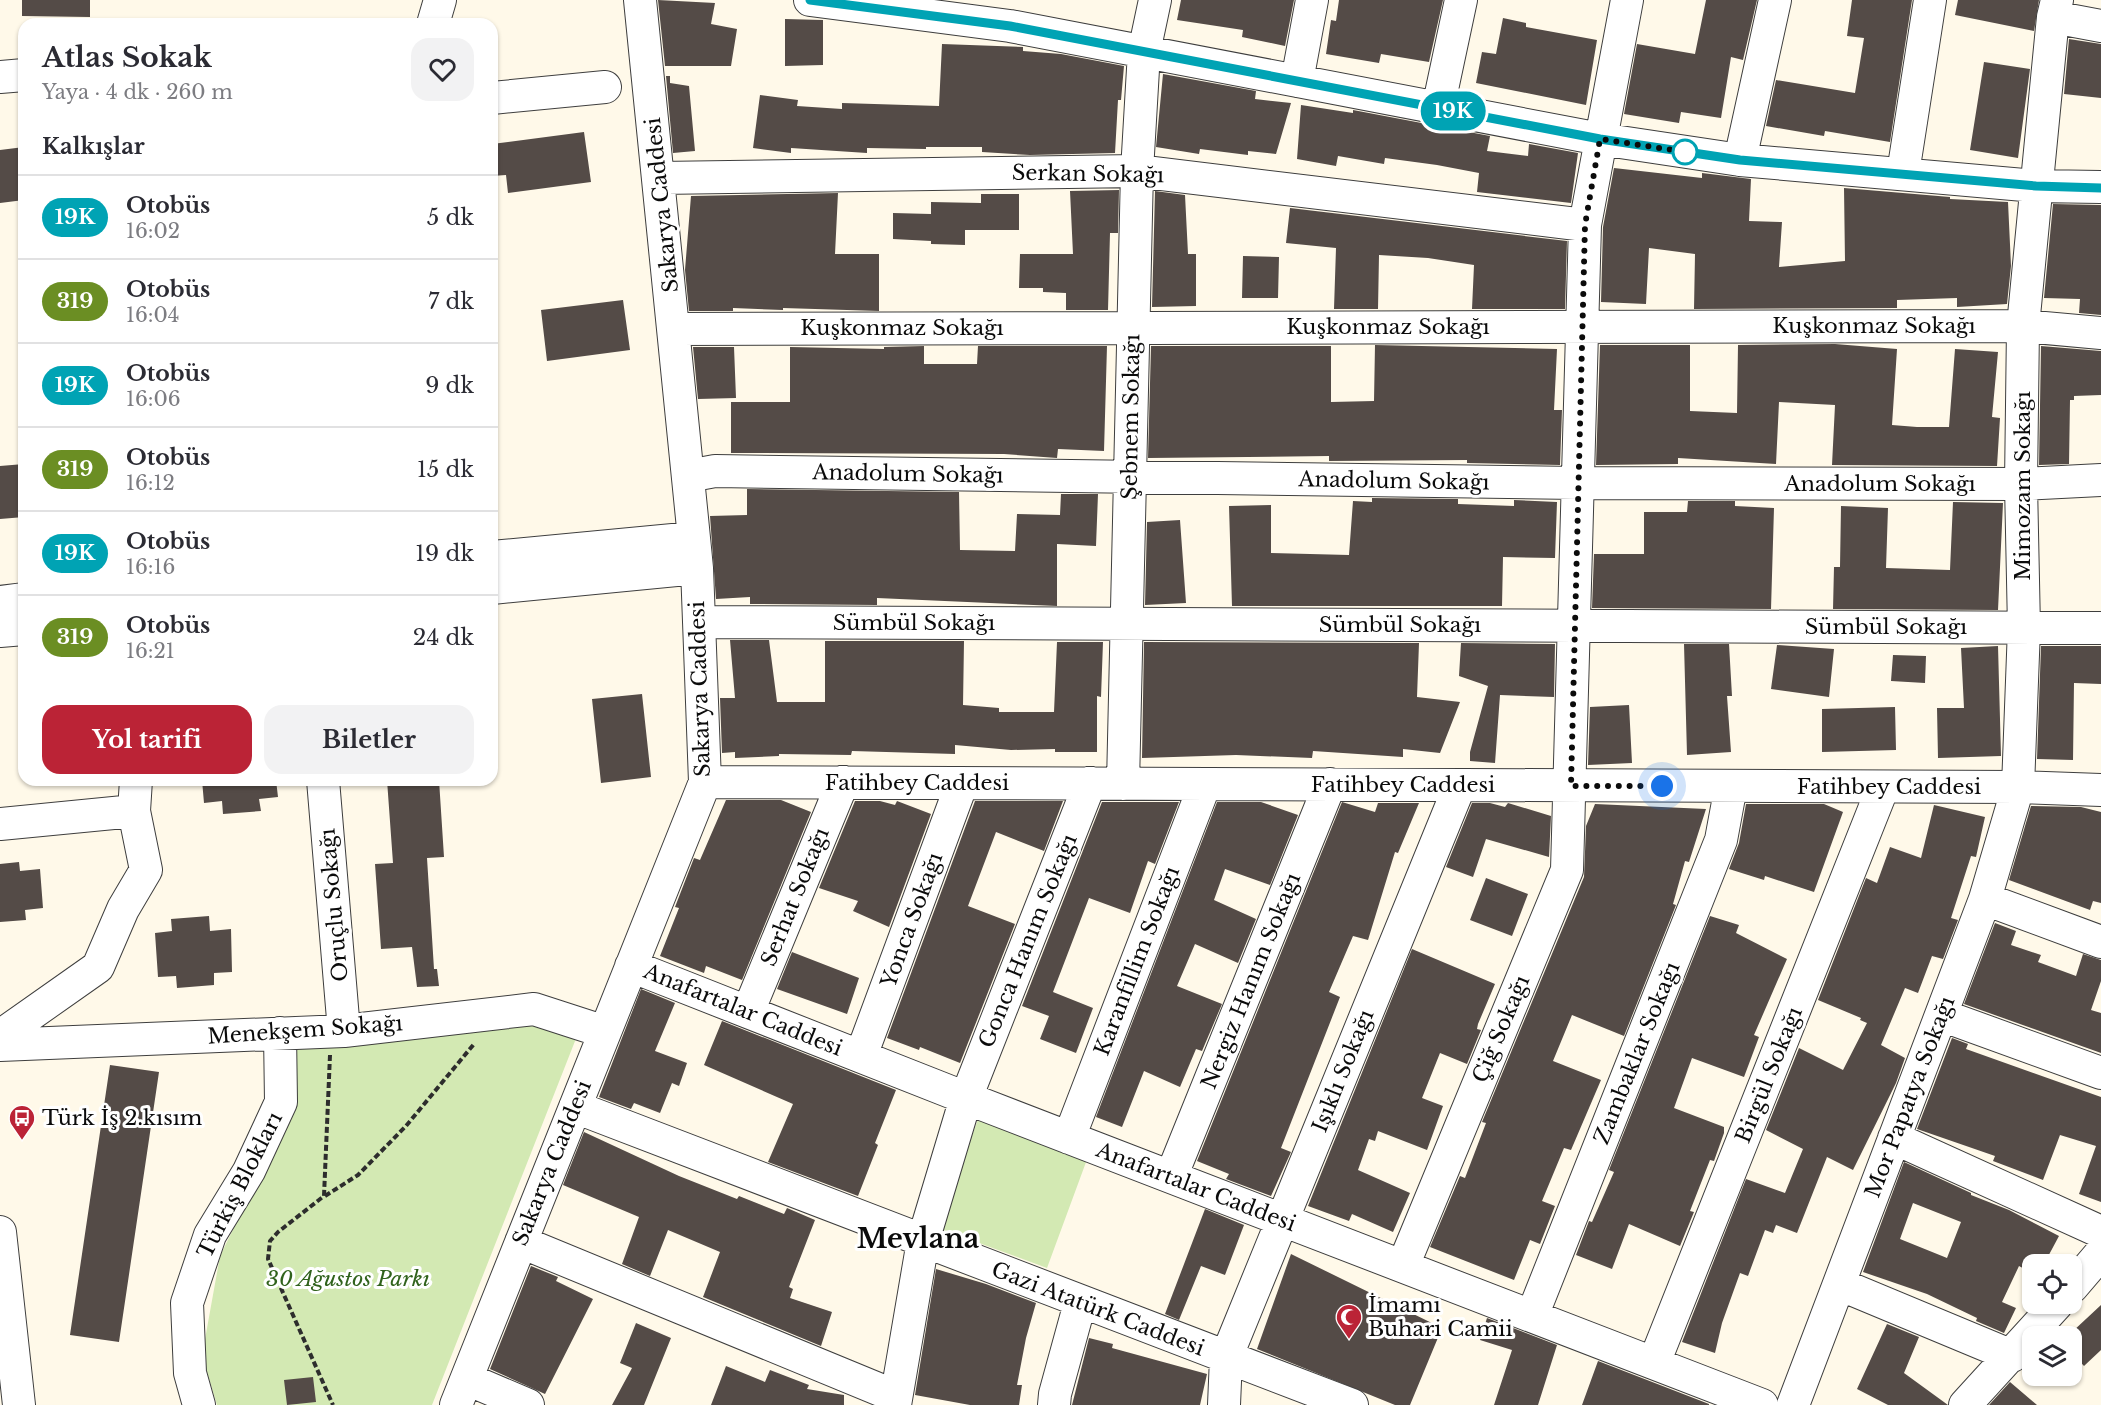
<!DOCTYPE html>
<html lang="tr">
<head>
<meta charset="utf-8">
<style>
  :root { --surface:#fff; --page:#f2f2f3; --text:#2b2b33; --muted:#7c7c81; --line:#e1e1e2; --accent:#bb2336 }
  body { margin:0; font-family:"Libre Baskerville",serif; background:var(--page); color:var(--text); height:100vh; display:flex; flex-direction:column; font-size:22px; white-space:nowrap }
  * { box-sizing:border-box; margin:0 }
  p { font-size:20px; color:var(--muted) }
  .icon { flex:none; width:33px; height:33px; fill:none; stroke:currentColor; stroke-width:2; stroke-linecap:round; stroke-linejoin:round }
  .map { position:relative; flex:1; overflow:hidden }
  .details { position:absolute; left:18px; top:18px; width:480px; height:768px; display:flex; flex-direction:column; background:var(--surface); border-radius:18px; box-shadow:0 2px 4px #0004 }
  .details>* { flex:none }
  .badge { padding:0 12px; border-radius:20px; font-size:21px; line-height:39px }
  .buttons { position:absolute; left:2022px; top:1254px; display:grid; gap:12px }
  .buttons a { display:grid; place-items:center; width:60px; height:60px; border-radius:12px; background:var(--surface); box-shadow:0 2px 4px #0004; font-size:30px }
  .you { position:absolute; width:30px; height:30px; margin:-15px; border:4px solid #fff; border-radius:50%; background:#1a73e8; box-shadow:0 0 0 9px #1a73e833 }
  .map>.badge { position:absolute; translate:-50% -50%; box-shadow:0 0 0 3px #fff }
  h2 { padding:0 24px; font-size:22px; line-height:54px }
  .round { display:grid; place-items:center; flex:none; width:63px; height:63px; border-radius:18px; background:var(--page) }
  .head { display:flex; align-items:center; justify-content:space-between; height:102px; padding:0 24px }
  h1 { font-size:28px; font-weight:700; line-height:45px }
  .button { display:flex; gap:12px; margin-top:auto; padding:12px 24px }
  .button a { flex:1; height:69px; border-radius:18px; background:var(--accent); color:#fff; font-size:24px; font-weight:700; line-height:69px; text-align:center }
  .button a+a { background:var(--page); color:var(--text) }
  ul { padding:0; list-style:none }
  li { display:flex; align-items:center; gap:18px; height:84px; padding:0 24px; border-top:2px solid var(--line) }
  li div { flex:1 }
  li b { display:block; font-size:22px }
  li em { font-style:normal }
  li .badge { min-width:66px; font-weight:700; text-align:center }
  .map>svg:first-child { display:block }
</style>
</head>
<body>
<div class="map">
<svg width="2101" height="1405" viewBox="0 0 2101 1405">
  <rect width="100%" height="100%" fill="#fff9e9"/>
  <!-- green -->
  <path fill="#d3e9b3" d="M527 1020 577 1036 432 1405H217L202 1356 220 1256 292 1110 295 1038Z
    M980 1114 1089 1154 1047 1268 938 1228Z"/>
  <!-- building -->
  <path fill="#544b47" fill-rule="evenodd" d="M22 0H90V17L22 16Z
    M658 0 715 3 711 24 737 29 731 66H665Z
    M1181 0H1294L1285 46 1242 37 1243 30 1177 20Z
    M1339 0H1443L1429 62 1381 54 1379 63 1326 54 1331 20 1336 21Z
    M1706 0H1757L1743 60 1731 57 1721 118 1681 112 1679 123 1624 114 1637 44 1695 54Z
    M1852 0H1912L1890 142 1825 131 1824 136 1766 126 1776 80 1855 93 1864 38 1847 36Z
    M1958 0H2039L2034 31 1955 15Z
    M1503 18 1526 23V27L1597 40 1586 105 1476 83 1482 52 1496 54Z
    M785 19 823 20V65L785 66Z
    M2069 39 2101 44V98L2064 94Z
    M942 44 1023 47V51L1061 54 1124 66 1121 100H1118L1115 153 1030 155 982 152V147H926V149L867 148V153L791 148V153L753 148 760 95 798 100 797 106 842 109V103L939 106Z
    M1984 62 2030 69 2018 158 1970 150Z
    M1163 74 1256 91 1255 99 1291 103 1276 154 1248 151V155L1200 149 1199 154 1156 147Z
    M666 76H670V83L689 86 695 151 673 153Z
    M1301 105 1353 113V110L1490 136 1487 151 1528 156 1529 144 1578 153 1571 203 1477 192 1479 173 1437 165 1385 158 1384 164 1338 156 1336 166 1297 159Z
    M584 132 591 182 508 193 506 175 492 176V144Z
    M24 147V200L0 203V150Z
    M1614 168 1702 178V173L1751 179 1749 221 1782 222 1779 267 1845 261 1844 188 1950 197V199L2008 202 2011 266 2007 304 1957 307V298L1897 300V308L1694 309 1695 254 1649 248 1646 304 1601 302 1603 227Z
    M1119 190 1118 233H1110L1108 310H1066V293L1043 292V288H1019L1020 254H1073L1070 191Z
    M1155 191 1185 195 1188 254H1196V306L1152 307Z
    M838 193 835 254H879V311L783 308V310L733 308V311H689L685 270 691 196Z
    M981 194H1019V230H965V245L931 244V241L893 239V213L931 214V202L981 203Z
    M2053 204 2101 205V315L2079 313 2080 299 2044 298Z
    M1290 208 1567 241 1565 309H1472L1474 265 1428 258 1379 255 1378 309H1334L1336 248 1286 243Z
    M1243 256 1279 257 1278 298H1242Z
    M623 300 630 350 547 361 541 310Z
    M1835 344 1897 349 1892 425 1917 427H1949L1955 349 1998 352 1992 417 2000 418 1997 466 1832 465 1835 405 1779 402 1776 464 1678 458V464L1596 465 1600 345H1690V411L1737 413 1738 345Z
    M1375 345 1557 349 1554 410H1562L1560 465 1467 463V460L1329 461V456L1148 458 1151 346H1331V402L1374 401Z
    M924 346V364H977L978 346H1107L1104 451 1058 449 1057 458 1004 454 731 453V402H790V347L884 349V347Z
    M2041 346 2101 351V395L2074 396V400H2070L2069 464 2039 465Z
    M693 347H734L736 398 698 399Z
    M24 464V517L0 519V466Z
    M747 489 959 492 960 550 1015 551 1017 514 1060 515 1061 494H1098L1096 546 1057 544V606L877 598V605L750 604V597L716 599 710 516 747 515Z
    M1372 498 1458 499V504L1514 506V500L1557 502 1555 558 1503 557 1502 606H1232L1229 506 1271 505V553L1349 555 1353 501 1372 502Z
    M1688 501H1735V506L1774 508 1771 609 1592 608 1594 554H1644V512H1687Z
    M1953 502 2003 503 1998 610 1833 609 1834 567H1840L1841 506 1888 508 1886 568 1950 570Z
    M1180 520 1186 603 1145 605 1147 522Z
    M730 640H769L777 702H825V641H964L963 705 999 708V712H1054L1057 642H1103L1101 697 1097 696V752H1055V749L1011 750 955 745V754L852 751 851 755 779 754V756L735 758V752L722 753 720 698H735Z
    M1144 642 1419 643 1417 697 1460 702 1440 753 1403 749V757L1313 751 1312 758 1236 755 1142 758Z
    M1461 643 1555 644 1554 697 1500 695 1495 763 1470 761V752L1488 686 1459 676Z
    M1684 644H1729L1732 696H1727L1731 752 1687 755Z
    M1777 645 1834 649 1829 697 1771 689Z
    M1998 646 2001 756 1938 758 1937 708H1964L1961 648Z
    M2041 646H2101V684L2074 683 2073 760 2037 759Z
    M1893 655 1926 656 1925 683 1891 681Z
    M642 694 651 777 601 783 592 699Z
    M1629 705 1632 763 1588 765 1590 707Z
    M1895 707 1896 750 1822 752V709Z
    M202 780H276L278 797 259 799 261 811 223 814 222 801 204 803Z
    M387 780H439L444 857 427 858 434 969H437L439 986 417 987 412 947 381 949 375 864 393 863Z
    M726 800H781L811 812 742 980 706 966 704 973 660 956 679 908 675 907 694 858 700 860Z
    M855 801H880L895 805 897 801 931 814 889 927 853 911 858 901 819 888Z
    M975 801H1063L1044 851 996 832 993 840 968 906 1015 924 960 1063 920 1047 919 1050 887 1038Z
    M1102 802H1179L1155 864 1148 861 1130 913 1089 898 1053 992 1093 1008 1076 1053 1040 1039 1049 1016 1022 1006Z
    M1217 802H1261L1298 815 1270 885 1225 869 1214 900 1256 919 1238 963 1195 944 1177 986 1222 1004 1202 1051 1196 1049 1180 1087 1144 1071 1122 1127 1096 1117Z
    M1342 802 1375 812 1378 803H1419L1398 853 1395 852 1368 940 1353 936 1329 992 1340 997 1281 1148 1291 1152 1271 1196 1226 1179 1229 1174 1197 1161Z
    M1472 803H1490L1505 807 1508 803 1551 816 1549 857 1486 839 1473 877 1446 867Z
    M1595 804 1706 809 1689 862 1685 861 1673 904 1676 905 1624 1036 1572 1015 1553 1061 1601 1080 1571 1150 1564 1148 1542 1201 1555 1206 1540 1244 1530 1240 1514 1280 1430 1247 1460 1176 1465 1178 1486 1123 1482 1122 1584 877 1586 826Z
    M1746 804H1824L1843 812 1814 892 1765 876 1764 880 1729 869 1739 843Z
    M1934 805 1985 817 1976 857 1971 856 1951 918 1958 920 1943 959 1932 956 1918 993 1905 988 1881 1045 1905 1058 1896 1083 1853 1170 1827 1157 1797 1233 1776 1225 1773 1233 1765 1230 1748 1276 1740 1273 1722 1323 1715 1353 1682 1342 1746 1179 1785 1193 1803 1149 1766 1130 1799 1048 1843 1070 1867 1023 1860 1020 1861 1018 1818 1000 1866 878 1877 883 1890 847 1921 858Z
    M2031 806 2081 807 2101 812V903L2093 901 2090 910 2009 880Z
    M19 862 20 871 40 869 43 908 25 910 26 920 0 922V864Z
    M1486 878 1528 894 1512 936 1470 920Z
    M209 916 210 931 231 929 232 972 214 973V985L177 988 176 976 158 977 155 933 172 931 171 919Z
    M1710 916 1739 925 1736 933 1787 959 1754 1035 1759 1037 1744 1077 1692 1058 1674 1108 1724 1127V1133L1714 1161 1710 1160 1690 1211 1694 1212 1680 1246 1629 1224 1612 1269 1576 1255 1589 1221 1592 1222 1614 1172 1609 1170Z
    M1995 923 2016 931 2011 945 2041 955 2038 962 2076 976 2083 954 2101 960V981L2091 1010 2101 1013V1053L1964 1004Z
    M1412 949 1495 984 1478 1024 1477 1029 1481 1030 1467 1064 1440 1053 1422 1098 1443 1106 1427 1150 1378 1131 1375 1141 1369 1139 1358 1170 1410 1193 1393 1232 1352 1214 1349 1221 1308 1206Z
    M792 952 859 978 847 1014 777 989Z
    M641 989 675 1003 655 1051 687 1063 679 1086 672 1083 660 1113 634 1103 631 1109 599 1097Z
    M722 1021 896 1090 875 1143 878 1145 858 1196 768 1162 793 1104 704 1065Z
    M1952 1038 1968 1044 1966 1049 2101 1097V1202L2079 1194 2096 1146 2060 1135 2043 1180 1993 1161 1995 1156 1917 1129Z
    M110 1065 159 1072 119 1342 70 1335Z
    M584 1132 679 1176 737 1199 739 1196 784 1214 787 1208 815 1220 789 1287 793 1289 790 1298 832 1312 821 1346 703 1297 720 1252 668 1230 650 1276 622 1264 639 1217 563 1185Z
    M1904 1162 1971 1193V1195L2009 1210 2059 1236 2044 1264H2032V1273L2019 1266 2002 1302 2016 1308 2004 1333 1976 1321 1977 1318 1927 1294 1863 1272ZM1913 1203 1961 1222 1947 1258 1900 1239Z
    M1205 1209 1244 1225 1225 1275 1201 1266 1179 1320 1165 1314Z
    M1291 1254 1442 1328 1410 1405H1395L1257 1349Z
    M531 1266 558 1277 556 1281 593 1299 545 1394 490 1369Z
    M936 1269 986 1284 1036 1303 1026 1338 1017 1385H1022L1019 1405H970L915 1395Z
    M2101 1305V1350L2084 1366 2072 1353V1332Z
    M1487 1318 1557 1345 1538 1405H1494L1512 1350 1480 1340Z
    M636 1323 671 1338 644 1405H612L632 1368 620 1363Z
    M1887 1324 1919 1337 1904 1373 1948 1405H1888L1857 1389Z
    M1089 1338 1113 1344 1112 1348 1207 1374 1200 1405H1072Z
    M1598 1361 1709 1404V1405H1582Z
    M726 1366 765 1382 770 1370 809 1385 807 1389 844 1395V1405H711Z
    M313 1377 316 1402 287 1405 284 1380Z
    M2010 1382 2037 1405H1989Z"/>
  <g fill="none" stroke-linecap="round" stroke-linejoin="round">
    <!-- minor casing -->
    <g stroke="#3e3e3e" stroke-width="34">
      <path id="minor" d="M810 0 1010 26 1600 139 1740 160 2036 186 2101 187
        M2053 17 2101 26
        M433 24 440 0
        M0 77 24 75
        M1297 81 1312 0
        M492 98 605 87
        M1438 108 1461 0
        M1740 160 1775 0
        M1903 173 1930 0
        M659 178 1137 171 1585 225
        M674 329 2023 326 2101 333
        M688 476 715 471 1578 483 2021 484 2101 480
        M492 557 694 538
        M492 588 697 568
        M0 602 24 599
        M699 622 2101 628
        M0 631 24 629
        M323 780 344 1031
        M705 782 2018 787 2101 790
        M1123 784 1137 171 1144 52 1155 0
        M0 824 134 811 136 780
        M1985 899 2101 942
        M631 966 966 1098 1762 1405
        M748 1012 843 782
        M1941 1015 2101 1073
        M0 1036 98 967 123 909 146 870 134 811
        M0 1045 344 1031 534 1009 605 1032
        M861 1056 962 783
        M575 1107 1352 1405
        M1069 1138 1205 784
        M1894 1138 2101 1232
        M1171 1177 1330 784
        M0 1232 19 1405
        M521 1242 895 1396
        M1403 1266 1567 870 1585 225 1627 0
        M1839 1284 2012 1356
        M2072 1287 2101 1253
        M1532 1316 1721 840 1731 786
        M1654 1363 1883 787
        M467 1379 528 1405
        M199 1405 190 1373 187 1303 210 1235 249 1171 281 1102 280 1033
        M456 1405 705 782 697 568 640 0
        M895 1405 923 1241 966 1098 1090 783
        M1054 1405 1055 1394 1080 1303
        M1224 1405 1226 1358 1460 785
        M1793 1405 1985 899 2018 787 2024 628 2021 484 2023 326 2053 17 2057 0
        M1965 1405 2057 1304"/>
    </g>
    <!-- path -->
    <path stroke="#2d2d2d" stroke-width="4" stroke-dasharray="6 3" stroke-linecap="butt" d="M330 1055 324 1196 278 1232 270 1241 268 1259 333 1405
      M325 1196 358 1175 406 1126 474 1044"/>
    <!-- minor -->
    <use href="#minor" stroke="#fff" stroke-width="32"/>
  </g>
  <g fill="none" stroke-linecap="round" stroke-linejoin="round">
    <!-- line casing -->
    <g stroke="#fff" stroke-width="14">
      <path id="line" d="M810 0 1010 26 1600 139 1740 160 2036 186 2101 188"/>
    </g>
    <!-- line -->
    <use href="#line" stroke="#00a3b4" stroke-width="9"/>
    <!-- walk -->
    <path stroke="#0b0b0b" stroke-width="6" stroke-dasharray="0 10.8" d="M1662 786H1571L1585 225 1600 139 1693 153 1685 152"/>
  </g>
  <!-- icons -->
  <defs>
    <g id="bus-pin" transform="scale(1.35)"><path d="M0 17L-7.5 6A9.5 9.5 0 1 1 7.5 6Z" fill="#bb2336" stroke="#fff"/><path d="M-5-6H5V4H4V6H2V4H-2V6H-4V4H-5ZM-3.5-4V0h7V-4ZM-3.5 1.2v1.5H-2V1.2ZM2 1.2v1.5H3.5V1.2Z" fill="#fff"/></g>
    <g id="mosque-pin" transform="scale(1.35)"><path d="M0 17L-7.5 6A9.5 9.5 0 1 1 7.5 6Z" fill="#bb2336" stroke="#fff"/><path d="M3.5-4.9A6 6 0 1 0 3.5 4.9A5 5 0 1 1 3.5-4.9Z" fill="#fff"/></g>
  </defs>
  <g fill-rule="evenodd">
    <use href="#bus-pin" x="22" y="1118"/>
    <use href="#mosque-pin" x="1349" y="1317"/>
  </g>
  <!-- markers -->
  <circle fill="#fff" stroke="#00a3b4" stroke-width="3" cx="1685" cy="152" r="12"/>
  <g text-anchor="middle" stroke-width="6" stroke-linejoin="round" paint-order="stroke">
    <!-- street labels -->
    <g font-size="21" fill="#0b0b0b" stroke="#fff">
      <text transform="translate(1088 174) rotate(1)" y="7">Serkan Sokağı</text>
      <text transform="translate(662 205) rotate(-96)" y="7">Sakarya Caddesi</text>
      <text x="1874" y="333">Kuşkonmaz Sokağı</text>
      <text x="1388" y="334">Kuşkonmaz Sokağı</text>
      <text x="902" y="335">Kuşkonmaz Sokağı</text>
      <text transform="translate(1131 417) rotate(-89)" y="7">Şebnem Sokağı</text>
      <text transform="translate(908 474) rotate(1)" y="7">Anadolum Sokağı</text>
      <text transform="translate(1394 481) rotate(1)" y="7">Anadolum Sokağı</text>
      <text x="1880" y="491">Anadolum Sokağı</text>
      <text transform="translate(2023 486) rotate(-90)" y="7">Mimozam Sokağı</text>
      <text x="914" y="630">Sümbül Sokağı</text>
      <text x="1400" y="632">Sümbül Sokağı</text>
      <text x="1886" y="634">Sümbül Sokağı</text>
      <text transform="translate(700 689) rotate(-92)" y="7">Sakarya Caddesi</text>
      <text x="917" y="790">Fatihbey Caddesi</text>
      <text x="1403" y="792">Fatihbey Caddesi</text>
      <text x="1889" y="794">Fatihbey Caddesi</text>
      <text transform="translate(795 897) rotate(-68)" y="7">Serhat Sokağı</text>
      <text transform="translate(334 905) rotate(-95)" y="7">Oruçlu Sokağı</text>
      <text transform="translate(912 920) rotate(-70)" y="7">Yonca Sokağı</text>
      <text transform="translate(1028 941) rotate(-68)" y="7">Gonca Hanım Sokağı</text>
      <text transform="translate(1137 961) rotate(-69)" y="7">Karanfillim Sokağı</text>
      <text transform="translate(1251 981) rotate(-68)" y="7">Nergiz Hanım Sokağı</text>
      <text transform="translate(743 1010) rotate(22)" y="7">Anafartalar Caddesi</text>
      <text transform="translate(1501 1029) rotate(-67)" y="7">Çiğ Sokağı</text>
      <text transform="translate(305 1030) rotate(-4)" y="7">Menekşem Sokağı</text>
      <text transform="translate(1637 1053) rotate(-68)" y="7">Zambaklar Sokağı</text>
      <text transform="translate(1343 1071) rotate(-68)" y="7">Işıklı Sokağı</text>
      <text transform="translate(1769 1075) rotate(-68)" y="7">Birgül Sokağı</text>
      <text transform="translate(1910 1097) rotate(-69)" y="7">Mor Papatya Sokağı</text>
      <text transform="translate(552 1163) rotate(-68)" y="7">Sakarya Caddesi</text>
      <text transform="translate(240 1185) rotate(-63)" y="7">Türkiş Blokları</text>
      <text transform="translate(1196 1187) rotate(21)" y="7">Anafartalar Caddesi</text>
      <text transform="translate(1098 1309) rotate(21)" y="7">Gazi Atatürk Caddesi</text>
    </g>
    <!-- poi labels -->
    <g font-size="21" fill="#0b0b0b" stroke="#fff" text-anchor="start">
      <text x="42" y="1125">Türk İş 2.kısım</text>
      <text x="1368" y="1312">İmamı<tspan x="1368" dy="24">Buhari Camii</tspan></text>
    </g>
    <!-- park labels -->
    <g font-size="21" font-style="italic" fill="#30621c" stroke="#fff">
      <text x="348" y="1286">30 Ağustos Parkı</text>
    </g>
    <!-- district labels -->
    <g font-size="27" font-weight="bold" fill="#0b0b0b" stroke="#fff">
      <text x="918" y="1248">Mevlana</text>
    </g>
  </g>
</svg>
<div class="buttons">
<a><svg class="icon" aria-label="locate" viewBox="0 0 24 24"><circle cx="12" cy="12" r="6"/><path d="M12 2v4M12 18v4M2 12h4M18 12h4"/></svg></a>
<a><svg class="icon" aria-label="layers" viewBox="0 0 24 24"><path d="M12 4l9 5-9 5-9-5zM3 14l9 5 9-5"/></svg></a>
</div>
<div class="you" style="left:1662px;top:786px"></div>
<b class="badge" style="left:1453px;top:111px;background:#00a3b4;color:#fff">19K</b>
<section class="details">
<div class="head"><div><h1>Atlas Sokak</h1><p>Yaya · 4 dk · 260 m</p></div><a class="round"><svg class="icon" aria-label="heart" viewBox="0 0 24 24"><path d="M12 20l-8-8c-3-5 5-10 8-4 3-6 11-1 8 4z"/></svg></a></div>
<h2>Kalkışlar</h2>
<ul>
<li><span class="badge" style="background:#00a3b4;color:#fff">19K</span><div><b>Otobüs</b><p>16:02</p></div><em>5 dk</em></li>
<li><span class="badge" style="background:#6b8e23;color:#fff">319</span><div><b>Otobüs</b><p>16:04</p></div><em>7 dk</em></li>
<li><span class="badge" style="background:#00a3b4;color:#fff">19K</span><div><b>Otobüs</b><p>16:06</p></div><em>9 dk</em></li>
<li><span class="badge" style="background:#6b8e23;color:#fff">319</span><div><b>Otobüs</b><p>16:12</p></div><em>15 dk</em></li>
<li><span class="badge" style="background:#00a3b4;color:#fff">19K</span><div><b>Otobüs</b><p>16:16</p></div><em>19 dk</em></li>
<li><span class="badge" style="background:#6b8e23;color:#fff">319</span><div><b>Otobüs</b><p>16:21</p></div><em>24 dk</em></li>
</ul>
<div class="button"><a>Yol tarifi</a><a>Biletler</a></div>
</section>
</div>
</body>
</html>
